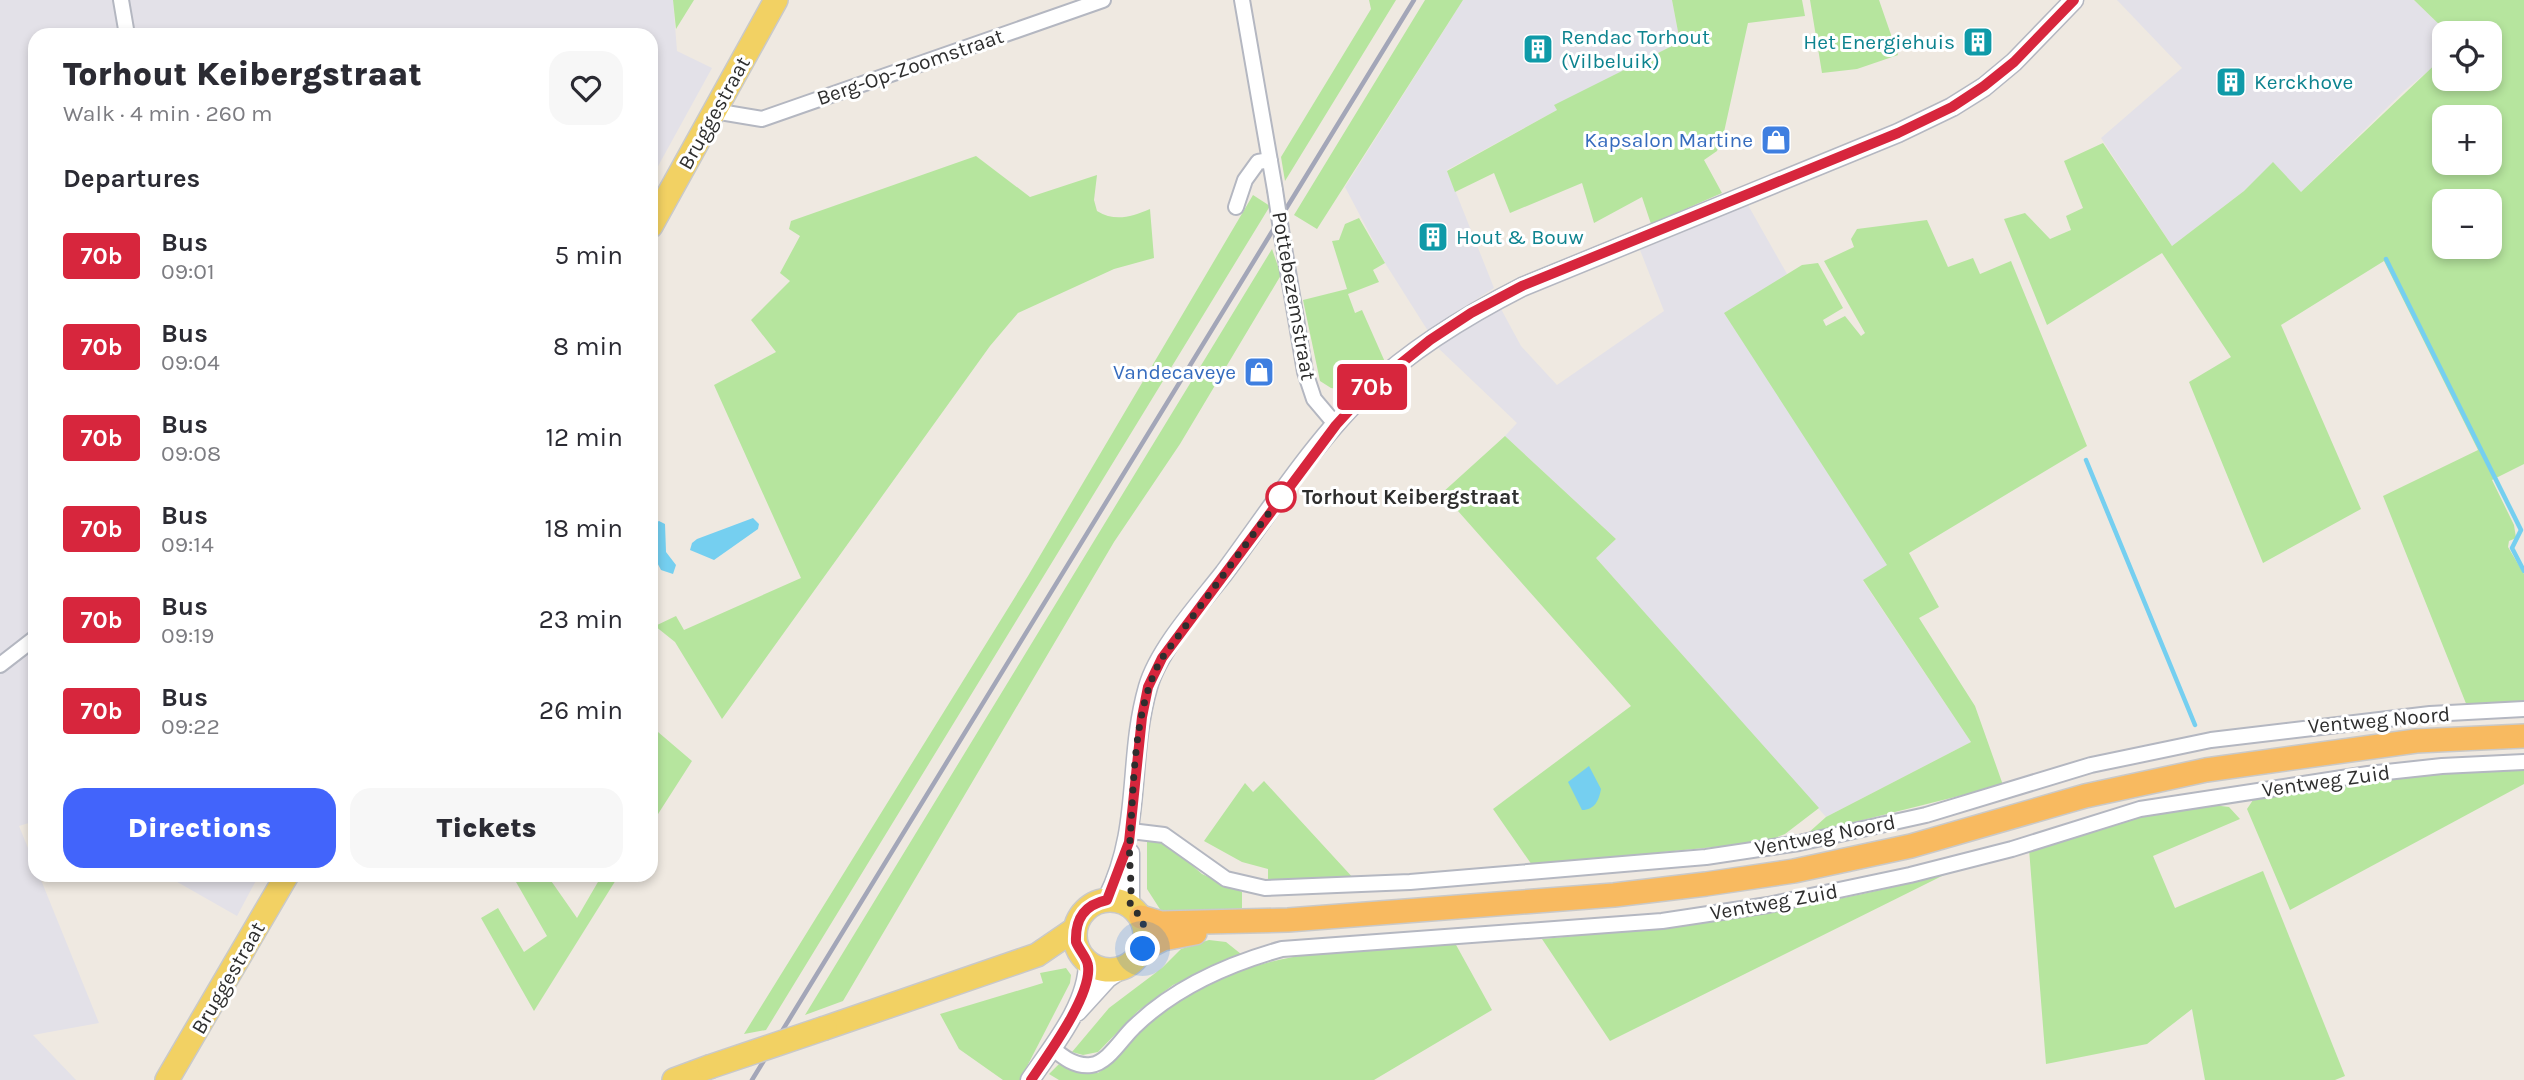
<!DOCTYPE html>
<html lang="en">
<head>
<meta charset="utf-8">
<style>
  :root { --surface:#fff; --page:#f7f7f7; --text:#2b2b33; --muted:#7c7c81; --accent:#4264fb }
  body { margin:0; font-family:Karla,sans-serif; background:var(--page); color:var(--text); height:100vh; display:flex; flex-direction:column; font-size:26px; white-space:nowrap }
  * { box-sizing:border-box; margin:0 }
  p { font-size:23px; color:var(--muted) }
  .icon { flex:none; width:38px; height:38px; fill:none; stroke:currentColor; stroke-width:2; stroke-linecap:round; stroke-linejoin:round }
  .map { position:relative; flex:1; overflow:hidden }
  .drawer { position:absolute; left:28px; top:28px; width:630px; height:854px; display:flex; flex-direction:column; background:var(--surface); border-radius:21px; box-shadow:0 4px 10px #0003 }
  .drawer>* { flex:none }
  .badge { padding:0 14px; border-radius:5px; font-size:24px; line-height:46px }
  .tools { position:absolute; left:2432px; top:21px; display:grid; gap:14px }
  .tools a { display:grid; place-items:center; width:70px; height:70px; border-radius:14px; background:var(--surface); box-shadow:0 4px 10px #0003; font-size:35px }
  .you { position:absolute; width:35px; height:35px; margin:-18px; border:5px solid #fff; border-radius:50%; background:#1a73e8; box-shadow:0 0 0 10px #1a73e833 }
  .map>.badge { position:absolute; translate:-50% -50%; box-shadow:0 0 0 4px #fff }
  h2 { padding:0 35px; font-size:26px; line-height:63px }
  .round { display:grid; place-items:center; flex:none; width:74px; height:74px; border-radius:21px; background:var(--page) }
  .head { display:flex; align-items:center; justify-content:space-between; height:119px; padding:0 35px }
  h1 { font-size:33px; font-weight:800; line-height:52px }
  .action { display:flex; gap:14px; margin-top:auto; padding:14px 35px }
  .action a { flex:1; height:80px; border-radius:21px; background:var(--accent); color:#fff; font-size:28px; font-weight:800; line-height:80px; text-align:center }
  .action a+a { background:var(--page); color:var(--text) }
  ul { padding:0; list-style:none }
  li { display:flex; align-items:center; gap:21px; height:91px; padding:0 35px }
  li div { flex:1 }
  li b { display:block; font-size:26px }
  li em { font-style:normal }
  li .badge { min-width:77px; font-weight:700; text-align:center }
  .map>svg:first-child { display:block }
</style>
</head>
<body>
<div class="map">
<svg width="2524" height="1080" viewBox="0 0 2524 1080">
  <rect width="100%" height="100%" fill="#efe9e1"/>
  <!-- industrial -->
  <path fill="#e3e1e8" d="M0 0H673L677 51 712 68 651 179V35H35V821L19 826 35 865V875H39L99 1023 33 1035 76 1080H0Z
    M1463 0H1672L1680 42 1555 105 1557 110 1447 170 1494 288 1428 331 1385 263 1345 187Z
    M2117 0H2414L2448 33H2445V55L2432 68 2404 91 2301 192 2273 163 2244 191 2172 246 2101 138 2182 68Z
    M1748 205 1787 274 1725 314 1888 566 1863 581 1971 742 1826 817 1596 558 1616 539 1505 436 1517 423 1436 346 1501 309 1521 346 1557 385 1664 311 1640 250Z
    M165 875H259L237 916Z"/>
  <!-- green -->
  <path fill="#b6e59e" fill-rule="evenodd" d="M673 0H694L676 29Z
    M1369 0H1396L1285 181 1281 157 1371 9Z
    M1425 0H1463L1317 229 1294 215Z
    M1672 0H1802L1805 16 1748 23 1724 132 1717 151 1704 160 1722 193 1651 224 1642 197 1594 223 1582 183 1510 213 1494 173 1455 192 1447 171 1557 110 1554 105 1680 42Z
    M1810 0H1879L1898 55 1857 69 1822 73Z
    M2414 0H2524V464L2492 480 2514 525 2516 538 2509 541 2508 547 2524 574V704L2467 706 2383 496 2478 450 2384 261 2281 325 2361 509 2263 563 2189 382 2231 357 2162 253 2047 325 2004 219 2025 213 2050 239 2071 230 2066 216 2083 208 2064 161 2103 143 2172 246 2244 191 2273 162 2301 192 2445 55V79H2490V33H2448ZM2445 117H2490V163H2445ZM2445 201H2490V247H2445Z
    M976 156 1030 197 1097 175 1094 200 1097 211C1115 222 1131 217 1150 209L1154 258 1114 269 1018 313 990 346 722 719 675 642 655 626 676 616 684 630 801 578 714 385 776 352 751 320 790 281 780 273 800 236 789 229 791 221Z
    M1253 195 1270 206 766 1030 744 1034 1028 576Z
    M1359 218 1385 263 1373 270 1379 282 1348 294 1355 313 1362 310 1385 362 1345 390 1331 388 1320 381 1303 300 1347 289 1332 241 1339 240 1345 224Z
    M1927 220 1948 267 1973 258 1980 274 2011 261 2087 446 1909 553 1939 607 1919 618 1975 706 2003 785 1807 834 1826 817 1971 742 1863 580 1887 565 1724 313 1802 265 1818 263 1843 308 1823 320 1826 326 1845 316 1861 336 1865 333 1824 261 1854 247 1851 239 1857 229Z
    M1272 249 1281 275 1180 444 1114 542 843 1001 805 1015Z
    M1505 436 1616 539 1596 558 1819 808 1785 834 1765 842 1532 865 1493 809 1631 706 1442 493Z
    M651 726 692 761 651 825Z
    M2524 767V784L2290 910 2247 809 2253 800 2266 796 2423 774Z
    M1264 781 1355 880 1268 882V869L1242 862 1204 841 1245 783 1253 792Z
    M2213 805 2229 807 2240 819 2153 856 2175 908 2263 871 2345 1076 2335 1080H2205L2192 1009 2147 1044 2046 1064 2029 849 2145 815Z
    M1156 840 1170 846 1202 874 1242 892V915L1165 917 1147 889V842Z
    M1946 874 1610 1041 1542 939C1678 927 1814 909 1946 874Z
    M512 875H547L577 918 602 875H619L534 1011 481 918 498 908 524 952 547 936Z
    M1209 940 1226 942 1241 954 1173 985 1138 1011 1098 1052 1083 1055 1072 1052 1109 1008 1162 968 1181 949Z
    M1455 943 1492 1010 1374 1080H1059L1049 1074 1060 1063 1076 1072 1098 1073C1124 1055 1142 1025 1168 1007 1260 946 1349 950 1455 943Z
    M1066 968 1071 975 1070 983 1020 1080H1003L959 1049 940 1014 1043 983 1040 973Z"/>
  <!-- water -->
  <path fill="#75cff0" d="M753 518 759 524 758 529 714 560 690 550 692 543 697 539Z
    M659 521 665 524 666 552 676 565 673 574 661 570 651 551V525Z
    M1589 766 1601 789C1599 800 1595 810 1582 810L1568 782Z"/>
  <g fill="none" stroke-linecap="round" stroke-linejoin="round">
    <!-- stream -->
    <path stroke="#75cff0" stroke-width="4.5" d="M2386 259 2521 530 2512 548 2524 571
      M2086 460 2195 725"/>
    <!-- minor casing -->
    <g stroke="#b4b7c1" stroke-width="18">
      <path id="minor" d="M121 0 127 35
        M1242 0 1275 190
        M714 111 762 119 1103 0
        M1236 207 1245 180 1258 162 1270 160
        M1282 236 1305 372 1314 399 1336 425
        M0 665 35 638
        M1131 831 1164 835 1226 879 1265 888 1410 882 1706 857 1799 843 1926 815 2091 765 2211 740 2430 714 2524 709
        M1052 1048C1063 1057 1075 1067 1091 1065 1108 1063 1122 1038 1134 1027 1175 987 1228 964 1282 949L1662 921 1768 905 1910 875 2012 849 2140 809 2368 774 2442 766 2524 762"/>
    </g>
    <!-- tertiary casing -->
    <g stroke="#b4b7c1" stroke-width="21">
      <path id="tertiary" d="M1130 853V906
        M1107 899C1143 827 1127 760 1148 687 1159 649 1199 605 1224 573 1268 514 1315 440 1368 390 1414 347 1467 315 1522 287L1898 133 1952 107 1984 87 2014 62 2074 0
        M1077 1012 1108 978 1123 968
        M1030 1080C1053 1046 1088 1005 1088 962"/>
    </g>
    <!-- primary casing -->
    <g stroke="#c9c9c9" stroke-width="26">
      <path id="primary" d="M651 226 776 0
        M1075 935a35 35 0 1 1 70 0a35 35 0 1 1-70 0Z
        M825 1028 1037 955 1075 929
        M167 1080 287 875
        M674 1080 709 1067"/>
    </g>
    <!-- trunk casing -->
    <g stroke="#c9c9c9" stroke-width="26">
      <path id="trunk" d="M1141 917 1161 923 1288 920 1614 895 1706 884 1794 871 1911 846 2085 796 2206 770 2416 741 2524 736
        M1143 949 1163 939 1195 933"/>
    </g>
    <!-- minor -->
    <use href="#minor" stroke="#fff" stroke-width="14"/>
    <!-- tertiary -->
    <use href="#tertiary" stroke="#fff" stroke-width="18"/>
    <!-- primary -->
    <use href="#primary" stroke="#f2d163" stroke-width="23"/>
    <!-- trunk -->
    <use href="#trunk" stroke="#f8ba60" stroke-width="23"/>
    <!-- rail -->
    <path stroke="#a3a6b8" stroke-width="4.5" d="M752 1080 1414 0"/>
    <!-- minor-bridge casing -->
    <g stroke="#b4b7c1" stroke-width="18" stroke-linecap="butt">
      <path id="minor-bridge" d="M1275 190 1282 236"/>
    </g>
    <!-- primary-bridge casing -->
    <g stroke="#c9c9c9" stroke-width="26" stroke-linecap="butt">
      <path id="primary-bridge" d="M709 1067 825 1028"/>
    </g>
    <!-- minor-bridge -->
    <use href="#minor-bridge" stroke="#fff" stroke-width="14"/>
    <!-- primary-bridge -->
    <use href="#primary-bridge" stroke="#f2d163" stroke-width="23"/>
  </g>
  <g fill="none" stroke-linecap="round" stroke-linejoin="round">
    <!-- line casing -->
    <g stroke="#fff" stroke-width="16">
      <path id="line" d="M1031 1080C1047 1056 1092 995 1088 966 1088 959 1079 950 1076 942 1075 919 1084 905 1107 900L1129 842 1142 717 1148 687 1162 658 1336 425 1368 390 1430 340 1471 313 1522 286 1898 133 1952 107 1984 86 2014 62 2074 0"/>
    </g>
    <!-- line -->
    <use href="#line" stroke="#d7263d" stroke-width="10"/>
    <!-- walk -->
    <path stroke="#2e2e2e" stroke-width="7" stroke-dasharray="0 12.6" d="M1143 949C1148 930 1144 919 1130 905 1133 883 1128 862 1130 840 1134 784 1133 707 1162 658L1286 490 1281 497"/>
  </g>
  <!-- icons -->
  <defs>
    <g id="building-square" transform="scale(1.575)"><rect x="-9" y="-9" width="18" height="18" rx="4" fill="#0f9aa8" stroke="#fff"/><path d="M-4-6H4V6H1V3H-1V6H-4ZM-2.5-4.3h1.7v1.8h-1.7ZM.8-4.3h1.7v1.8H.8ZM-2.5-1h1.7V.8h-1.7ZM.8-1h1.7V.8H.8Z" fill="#fff"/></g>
    <g id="shop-square" transform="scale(1.575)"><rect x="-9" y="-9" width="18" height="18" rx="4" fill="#3f7fe0" stroke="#fff"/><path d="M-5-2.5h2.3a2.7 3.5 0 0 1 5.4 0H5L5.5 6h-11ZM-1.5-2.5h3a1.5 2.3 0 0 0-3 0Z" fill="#fff"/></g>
  </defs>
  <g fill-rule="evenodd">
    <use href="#building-square" x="1978" y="42"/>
    <use href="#building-square" x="1538" y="49"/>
    <use href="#building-square" x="2231" y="82"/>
    <use href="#shop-square" x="1776" y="140"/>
    <use href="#building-square" x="1433" y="237"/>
    <use href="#shop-square" x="1259" y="372"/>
  </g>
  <!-- markers -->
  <circle fill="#fff" stroke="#d7263d" stroke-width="3.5" cx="1281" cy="497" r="14"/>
  <g text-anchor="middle" stroke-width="6" stroke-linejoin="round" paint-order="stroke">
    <!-- culture labels -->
    <g font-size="21" fill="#0d838f" stroke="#fff" text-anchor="start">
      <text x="1561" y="44">Rendac Torhout<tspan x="1561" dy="24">(Vilbeluik)</tspan></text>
      <text x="1955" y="49" text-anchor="end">Het Energiehuis</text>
      <text x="2254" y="89">Kerckhove</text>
      <text x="1456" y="244">Hout &amp; Bouw</text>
    </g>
    <!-- street labels -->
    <g font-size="21" fill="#2e2e2e" stroke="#fff">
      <text transform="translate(910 67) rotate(-19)" y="7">Berg-Op-Zoomstraat</text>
      <text transform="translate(714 113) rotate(-61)" y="7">Bruggestraat</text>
      <text transform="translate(1294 296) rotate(80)" y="7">Pottebezemstraat</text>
      <text transform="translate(2379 720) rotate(-5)" y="7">Ventweg Noord</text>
      <text transform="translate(2326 781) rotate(-8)" y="7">Ventweg Zuid</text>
      <text transform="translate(1825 835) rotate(-11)" y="7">Ventweg Noord</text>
      <text transform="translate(1774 902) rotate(-10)" y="7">Ventweg Zuid</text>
      <text transform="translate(228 978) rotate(-60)" y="7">Bruggestraat</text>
    </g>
    <!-- shop labels -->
    <g font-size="21" fill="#366cbe" stroke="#fff" text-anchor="end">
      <text x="1753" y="147">Kapsalon Martine</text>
      <text x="1236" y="379">Vandecaveye</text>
    </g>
    <!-- stop labels -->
    <g font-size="21" font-weight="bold" fill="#2e2e2e" stroke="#fff" text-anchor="start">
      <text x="1302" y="504">Torhout Keibergstraat</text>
    </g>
  </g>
</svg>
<div class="tools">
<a><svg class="icon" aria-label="locate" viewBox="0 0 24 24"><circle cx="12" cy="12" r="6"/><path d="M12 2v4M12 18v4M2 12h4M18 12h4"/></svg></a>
<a>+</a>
<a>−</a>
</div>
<div class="you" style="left:1143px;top:949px"></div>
<b class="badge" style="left:1372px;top:387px;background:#d7263d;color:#fff">70b</b>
<section class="drawer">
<div class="head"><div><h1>Torhout Keibergstraat</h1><p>Walk · 4 min · 260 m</p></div><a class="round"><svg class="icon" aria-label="heart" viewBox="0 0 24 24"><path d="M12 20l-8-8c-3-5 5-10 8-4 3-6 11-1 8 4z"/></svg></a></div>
<h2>Departures</h2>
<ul>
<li><span class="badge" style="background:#d7263d;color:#fff">70b</span><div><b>Bus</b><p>09:01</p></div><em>5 min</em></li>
<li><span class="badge" style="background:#d7263d;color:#fff">70b</span><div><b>Bus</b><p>09:04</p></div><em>8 min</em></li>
<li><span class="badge" style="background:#d7263d;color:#fff">70b</span><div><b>Bus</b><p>09:08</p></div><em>12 min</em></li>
<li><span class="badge" style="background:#d7263d;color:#fff">70b</span><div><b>Bus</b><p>09:14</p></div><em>18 min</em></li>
<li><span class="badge" style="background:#d7263d;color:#fff">70b</span><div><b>Bus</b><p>09:19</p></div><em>23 min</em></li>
<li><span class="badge" style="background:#d7263d;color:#fff">70b</span><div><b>Bus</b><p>09:22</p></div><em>26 min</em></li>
</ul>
<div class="action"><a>Directions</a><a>Tickets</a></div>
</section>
</div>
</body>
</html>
